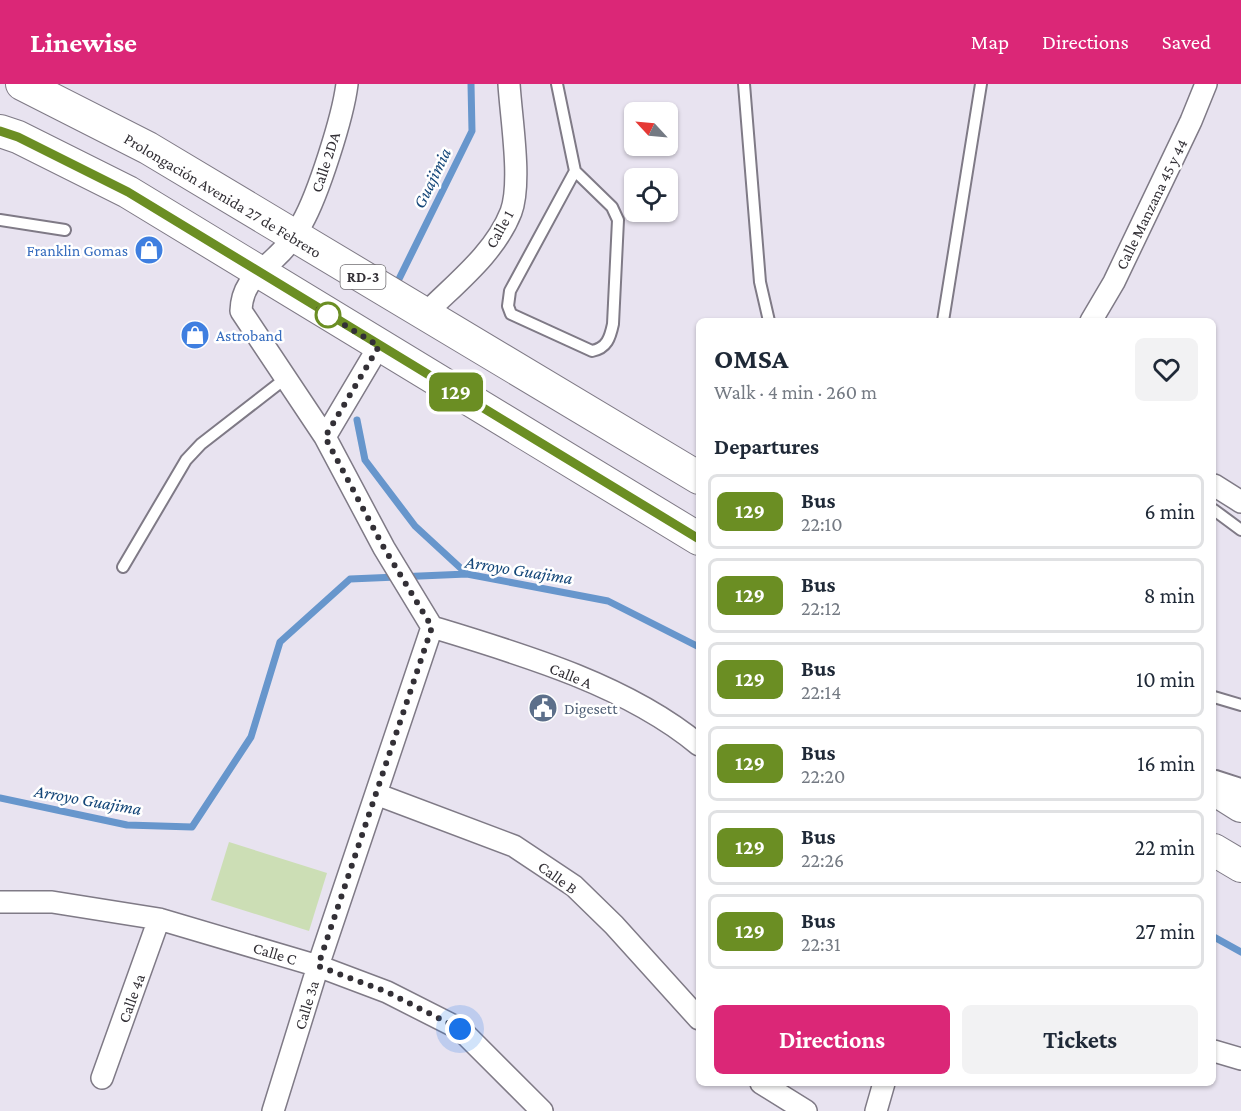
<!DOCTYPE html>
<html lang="en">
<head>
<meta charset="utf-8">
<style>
  :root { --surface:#fff; --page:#f2f2f3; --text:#1f2937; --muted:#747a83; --line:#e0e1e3; --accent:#db2777 }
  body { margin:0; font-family:"Crimson Pro",serif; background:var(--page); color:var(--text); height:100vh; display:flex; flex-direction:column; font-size:22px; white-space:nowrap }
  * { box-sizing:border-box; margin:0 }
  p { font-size:20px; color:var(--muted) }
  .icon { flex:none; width:33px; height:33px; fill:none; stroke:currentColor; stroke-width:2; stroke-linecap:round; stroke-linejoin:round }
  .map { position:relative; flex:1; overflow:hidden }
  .panel { position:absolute; left:696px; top:234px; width:520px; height:768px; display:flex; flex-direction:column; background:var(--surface); border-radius:9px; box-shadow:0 2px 4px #0004 }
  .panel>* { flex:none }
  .badge { padding:0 12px; border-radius:9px; font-size:21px; line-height:39px }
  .needle { width:39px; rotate:296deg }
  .fabs { position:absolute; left:624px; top:18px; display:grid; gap:12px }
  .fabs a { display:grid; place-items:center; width:54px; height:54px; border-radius:9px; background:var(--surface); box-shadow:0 2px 4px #0004; font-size:30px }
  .you { position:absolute; width:30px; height:30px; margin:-15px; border:4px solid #fff; border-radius:50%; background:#1a73e8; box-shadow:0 0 0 9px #1a73e833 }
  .map>.badge { position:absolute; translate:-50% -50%; box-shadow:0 0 0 3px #fff }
  h2 { padding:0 18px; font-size:22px; line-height:54px }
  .round { display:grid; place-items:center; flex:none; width:63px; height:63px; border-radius:9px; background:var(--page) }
  .overview { display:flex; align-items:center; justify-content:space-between; height:102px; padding:0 18px }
  h1 { font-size:28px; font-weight:700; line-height:45px }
  .action { display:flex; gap:12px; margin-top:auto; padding:12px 18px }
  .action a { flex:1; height:69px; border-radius:9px; background:var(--accent); color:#fff; font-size:24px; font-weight:700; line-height:69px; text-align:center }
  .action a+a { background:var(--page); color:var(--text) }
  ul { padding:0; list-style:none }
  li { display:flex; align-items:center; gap:18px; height:75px; margin:0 12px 9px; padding:0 6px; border:3px solid var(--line); border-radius:9px }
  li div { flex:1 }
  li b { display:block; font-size:22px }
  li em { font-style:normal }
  li .badge { min-width:66px; font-weight:700; text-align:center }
  header { display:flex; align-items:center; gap:36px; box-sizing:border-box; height:84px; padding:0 30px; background:var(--accent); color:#fff }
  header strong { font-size:28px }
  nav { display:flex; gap:33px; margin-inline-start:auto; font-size:21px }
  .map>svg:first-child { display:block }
</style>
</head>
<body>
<header>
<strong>Linewise</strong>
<nav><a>Map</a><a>Directions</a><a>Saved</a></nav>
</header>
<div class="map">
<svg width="1241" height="1027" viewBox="0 0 1241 1027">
  <rect width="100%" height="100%" fill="#e8e3f0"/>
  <!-- green -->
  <path fill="#ccdeb5" d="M229 758 327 789 309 847 211 816Z"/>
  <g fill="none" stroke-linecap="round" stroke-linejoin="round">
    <!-- stream -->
    <path stroke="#6796cc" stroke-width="7" d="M399 195 472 47 471 0
      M357 336 365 376 415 442 467 490
      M0 714 127 741 192 743 251 653 280 558 350 495 467 490 608 517 699 563
      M1214 853 1241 868"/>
    <!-- lane casing -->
    <g stroke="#7f7a86" stroke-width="14">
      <path id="lane" d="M557 0 575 87 612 123 618 136 613 240C610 254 607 264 592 267L511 230 508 222 510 207 575 87
        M744 0 760 198 769 237
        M0 136 65 146
        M943 237 981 0
        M1214 426 1241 446
        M123 483 186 376 201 360 286 294
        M1214 613 1241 621
        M1216 692 1241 700"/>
    </g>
    <!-- street casing -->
    <g stroke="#7f7a86" stroke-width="24">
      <path id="street" d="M347 0C343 33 318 111 302 139 295 151 287 163 277 172 259 190 242 198 241 227L325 353 384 464 432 543
        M426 229C456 199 495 169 511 128 522 98 511 34 509 0
        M1091 237 1114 198 1191 37 1206 0
        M325 353 379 262
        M1214 401 1241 418
        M432 543C521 570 627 601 699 661
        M376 710 514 762 574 802 614 841 699 935
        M0 818H52L159 835 318 882 387 908 460 945 542 1027
        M1214 967 1241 975
        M102 994 159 835
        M761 999 806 1027
        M273 1027 318 882 432 543
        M876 1027 884 999"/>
    </g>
    <!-- primary casing -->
    <g stroke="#7f7a86" stroke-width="34">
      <path id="primary" d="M22 0 148 64 699 394
        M0 47 18 53 128 108 699 455
        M1214 705 1241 722
        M1214 766 1241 782"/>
    </g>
    <!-- lane -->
    <use href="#lane" stroke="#fff" stroke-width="10"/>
    <!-- street -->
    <use href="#street" stroke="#fff" stroke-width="21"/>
    <!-- primary -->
    <use href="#primary" stroke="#fff" stroke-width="32"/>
  </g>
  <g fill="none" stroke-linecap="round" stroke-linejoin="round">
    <!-- line casing -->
    <g stroke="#fff" stroke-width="14">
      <path id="line" d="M0 47 18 53 128 108 699 455"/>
    </g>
    <!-- line -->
    <use href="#line" stroke="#6b8e23" stroke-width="9"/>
    <!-- walk -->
    <path stroke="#333036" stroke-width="6" stroke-dasharray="0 10.8" d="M328 231 318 225 379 262 325 353 384 464 432 543 318 882 387 908 460 945"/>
  </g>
  <!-- icons -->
  <defs>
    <g id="shop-disc" transform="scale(1.5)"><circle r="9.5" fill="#3f7fe0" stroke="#fff"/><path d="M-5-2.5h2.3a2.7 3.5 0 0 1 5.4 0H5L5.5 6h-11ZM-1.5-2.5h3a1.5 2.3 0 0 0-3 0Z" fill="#fff"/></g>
    <g id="civic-disc" transform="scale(1.5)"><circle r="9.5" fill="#5c6f8a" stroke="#fff"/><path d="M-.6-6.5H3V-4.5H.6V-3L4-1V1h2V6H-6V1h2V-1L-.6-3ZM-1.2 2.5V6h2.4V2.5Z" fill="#fff"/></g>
  </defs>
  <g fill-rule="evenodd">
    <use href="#shop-disc" x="149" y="166"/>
    <use href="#shop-disc" x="195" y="251"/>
    <use href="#civic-disc" x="543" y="624"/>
  </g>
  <!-- markers -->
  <circle fill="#fff" stroke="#6b8e23" stroke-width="3" cx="328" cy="231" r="12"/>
  <g text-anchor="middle" stroke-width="5" stroke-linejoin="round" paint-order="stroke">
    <!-- shield labels -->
    <rect fill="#fff" stroke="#706e72" stroke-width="1.5" x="340.5" y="181" width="45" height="24" rx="4.5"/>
    <g font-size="15" font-weight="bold" fill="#333036">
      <text x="363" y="198">RD-3</text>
    </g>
    <!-- street labels -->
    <g font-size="16" fill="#333036" stroke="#fff">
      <text transform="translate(325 78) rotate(-72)" y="6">Calle 2DA</text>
      <text transform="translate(223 111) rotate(31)" y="6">Prolongación Avenida 27 de Febrero</text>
      <text transform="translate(1151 120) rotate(-64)" y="6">Calle Manzana 45 y 44</text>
      <text transform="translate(499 145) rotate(-61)" y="6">Calle 1</text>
      <text transform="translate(571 591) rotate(22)" y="6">Calle A</text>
      <text transform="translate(558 793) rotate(36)" y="6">Calle B</text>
      <text transform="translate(275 869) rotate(17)" y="6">Calle C</text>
      <text transform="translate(131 914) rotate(-70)" y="6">Calle 4a</text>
      <text transform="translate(306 921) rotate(-73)" y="6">Calle 3a</text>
    </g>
    <!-- shop labels -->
    <g font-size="16" fill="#366cbe" stroke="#fff" text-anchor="end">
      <text x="128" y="172">Franklin Gomas</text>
      <text x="216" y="257" text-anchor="start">Astroband</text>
    </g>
    <!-- service labels -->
    <g font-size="16" fill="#4e5e75" stroke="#fff" text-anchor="start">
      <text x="564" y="630">Digesett</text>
    </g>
    <!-- water labels -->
    <g font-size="18" font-style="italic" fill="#134678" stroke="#fff">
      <text transform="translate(432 94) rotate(-64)" y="6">Guajimia</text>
      <text transform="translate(519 486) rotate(9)" y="6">Arroyo Guajima</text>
      <text transform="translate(88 716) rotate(10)" y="6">Arroyo Guajima</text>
    </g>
  </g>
</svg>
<div class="fabs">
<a><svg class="needle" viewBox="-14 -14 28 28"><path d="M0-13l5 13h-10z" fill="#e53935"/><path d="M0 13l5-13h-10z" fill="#747a83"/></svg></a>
<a><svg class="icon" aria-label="locate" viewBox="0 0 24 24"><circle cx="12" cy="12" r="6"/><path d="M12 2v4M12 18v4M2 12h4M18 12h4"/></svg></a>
</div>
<div class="you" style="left:460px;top:945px"></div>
<b class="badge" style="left:456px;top:308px;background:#6b8e23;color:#fff">129</b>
<section class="panel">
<div class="overview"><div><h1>OMSA</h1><p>Walk · 4 min · 260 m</p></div><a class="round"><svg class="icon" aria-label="heart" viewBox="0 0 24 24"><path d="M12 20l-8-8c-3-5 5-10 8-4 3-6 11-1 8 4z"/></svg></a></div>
<h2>Departures</h2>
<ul>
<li><span class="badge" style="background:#6b8e23;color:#fff">129</span><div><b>Bus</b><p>22:10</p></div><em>6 min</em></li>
<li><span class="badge" style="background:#6b8e23;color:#fff">129</span><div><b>Bus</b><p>22:12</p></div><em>8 min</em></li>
<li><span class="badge" style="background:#6b8e23;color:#fff">129</span><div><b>Bus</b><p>22:14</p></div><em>10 min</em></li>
<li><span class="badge" style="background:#6b8e23;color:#fff">129</span><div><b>Bus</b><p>22:20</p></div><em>16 min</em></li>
<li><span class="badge" style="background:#6b8e23;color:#fff">129</span><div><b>Bus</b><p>22:26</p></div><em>22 min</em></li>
<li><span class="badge" style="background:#6b8e23;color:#fff">129</span><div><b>Bus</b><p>22:31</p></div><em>27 min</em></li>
</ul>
<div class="action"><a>Directions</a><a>Tickets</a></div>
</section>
</div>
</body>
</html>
